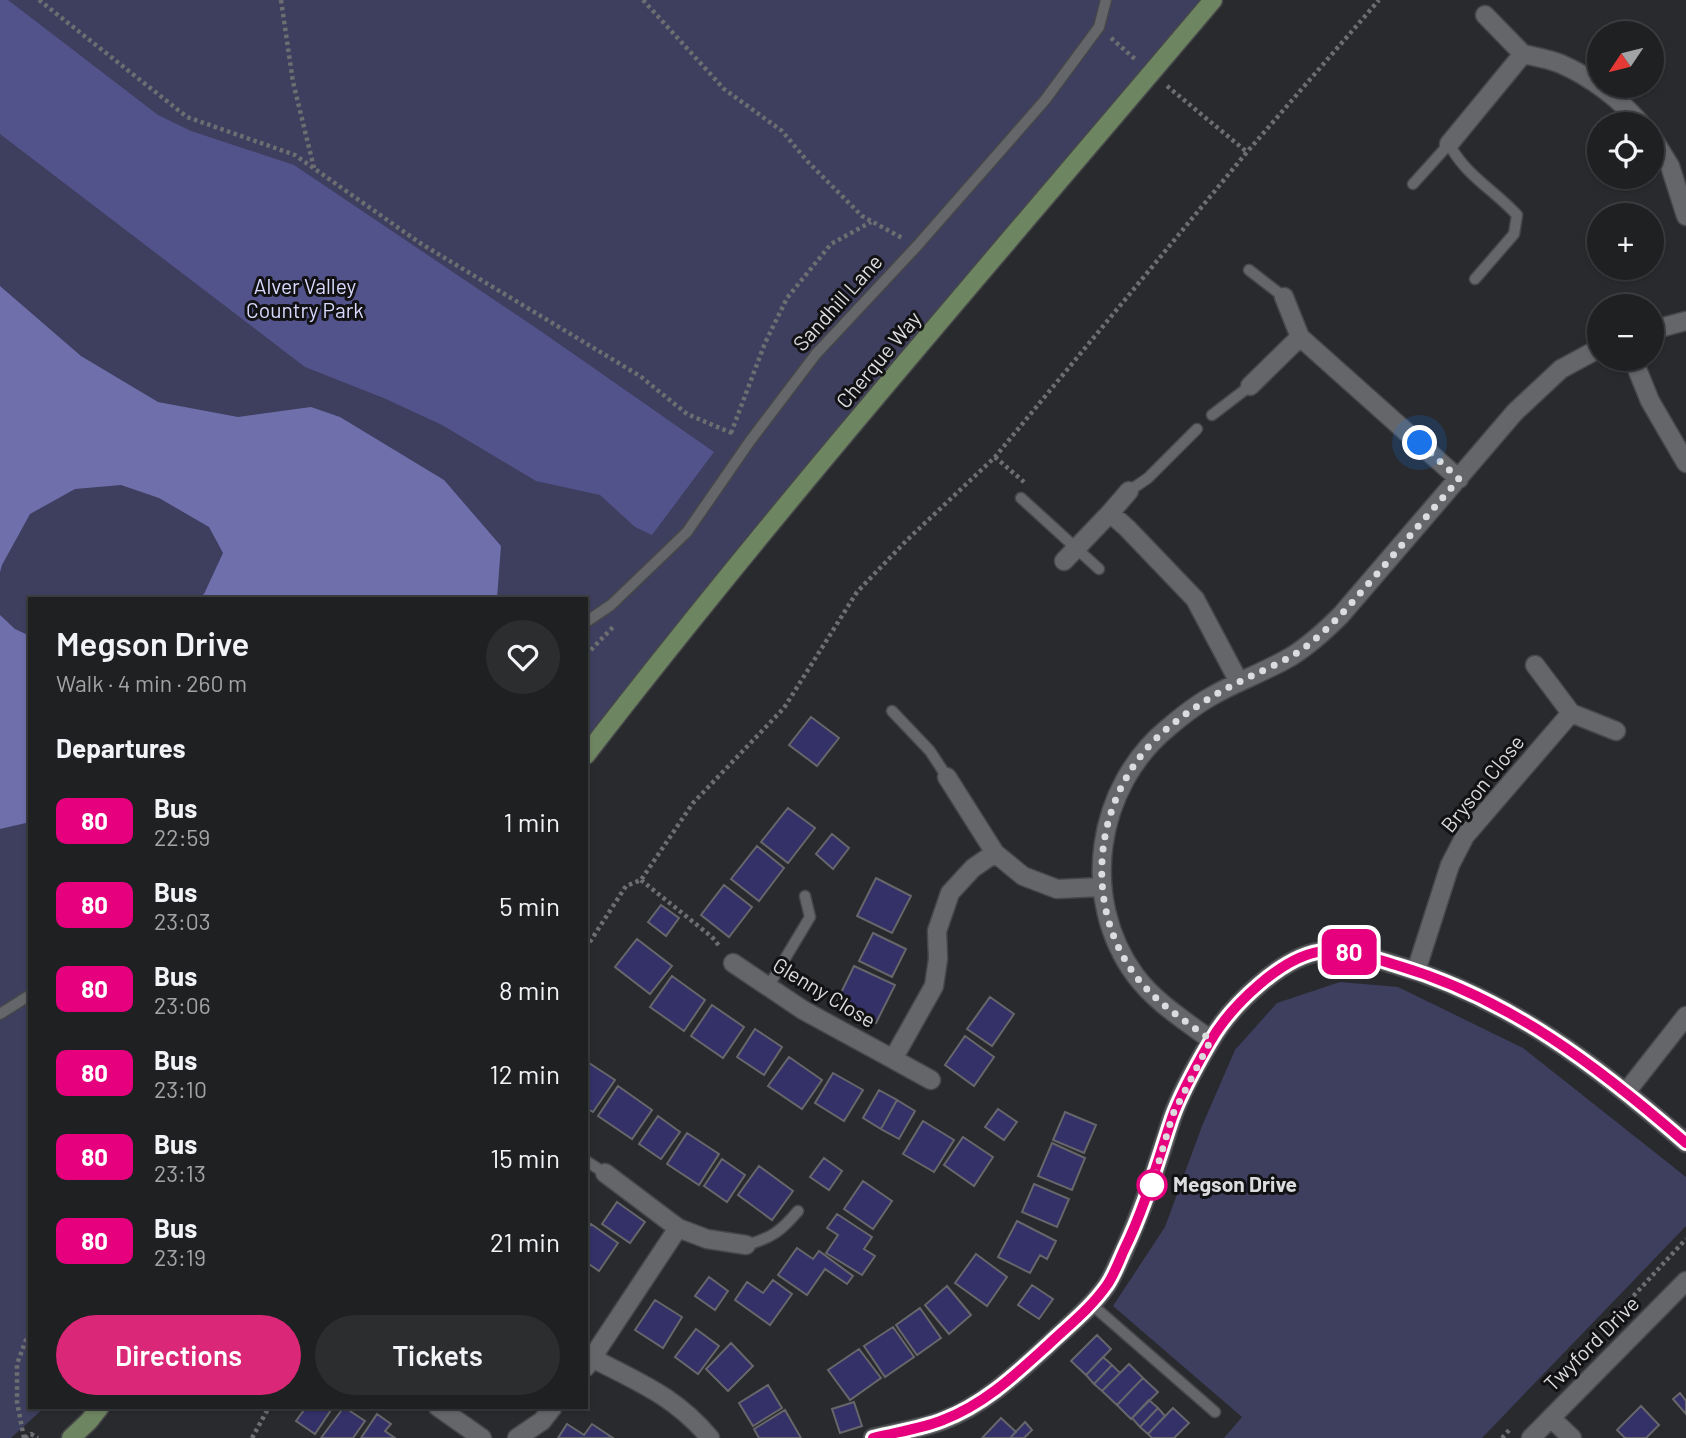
<!DOCTYPE html>
<html lang="en">
<head>
<meta charset="utf-8">
<style>
  :root { --surface:#1f2022; --page:#2c2d2f; --text:#f1f3f6; --muted:#a1a3a5; --line:#3c3e40; --accent:#db2777 }
  body { margin:0; font-family:Barlow,sans-serif; background:var(--page); color:var(--text); height:100vh; display:flex; flex-direction:column; font-size:26px; white-space:nowrap }
  * { box-sizing:border-box; margin:0 }
  p { font-size:23px; color:var(--muted) }
  .icon { flex:none; width:38px; height:38px; fill:none; stroke:currentColor; stroke-width:2; stroke-linecap:round; stroke-linejoin:round }
  .map { position:relative; flex:1; overflow:hidden }
  .side { position:absolute; left:28px; top:597px; width:560px; height:812px; display:flex; flex-direction:column; background:var(--surface); border-radius:0px; box-shadow:0 2px 5px #0004,0 0 0 2px var(--line) }
  .side>* { flex:none }
  .badge { padding:0 14px; border-radius:10px; font-size:24px; line-height:46px }
  .needle { width:46px; rotate:235deg }
  .tools { position:absolute; left:1587px; top:21px; display:grid; gap:14px }
  .tools a { display:grid; place-items:center; width:77px; height:77px; border-radius:50%; background:var(--surface); box-shadow:0 2px 5px #0004,0 0 0 2px var(--line); font-size:35px }
  .you { position:absolute; width:35px; height:35px; margin:-18px; border:5px solid #fff; border-radius:50%; background:#1a73e8; box-shadow:0 0 0 10px #1a73e833 }
  .map>.badge { position:absolute; translate:-50% -50%; box-shadow:0 0 0 4px #fff }
  h2 { padding:0 28px; font-size:26px; line-height:63px }
  .round { display:grid; place-items:center; flex:none; width:74px; height:74px; border-radius:37px; background:var(--page) }
  .head { display:flex; align-items:center; justify-content:space-between; height:119px; padding:0 28px }
  h1 { font-size:33px; font-weight:600; line-height:52px }
  .primary-button { display:flex; gap:14px; margin-top:auto; padding:14px 28px }
  .primary-button a { flex:1; height:80px; border-radius:42px; background:var(--accent); color:#fff; font-size:28px; font-weight:600; line-height:80px; text-align:center }
  .primary-button a+a { background:var(--page); color:var(--text) }
  ul { padding:0; list-style:none }
  li { display:flex; align-items:center; gap:21px; height:84px; padding:0 28px }
  li div { flex:1 }
  li b { display:block; font-size:26px }
  li em { font-style:normal }
  li .badge { min-width:77px; font-weight:700; text-align:center }
  .map>svg:first-child { display:block }
</style>
</head>
<body>
<div class="map">
<svg width="1686" height="1438" viewBox="0 0 1686 1438">
  <rect width="100%" height="100%" fill="#292a2d"/>
  <!-- green -->
  <path fill="#3e3e5f" d="M0 0H1213L586 758V598H30V1407H45L11 1438H0Z
    M1340 982 1398 987 1523 1048 1686 1177V1226L1482 1438H1224L1242 1417 1113 1306 1165 1227 1202 1126 1235 1050 1277 1003Z"/>
  <!-- forest -->
  <path fill="#53538c" d="M0 0H8L158 115 191 131 294 165 542 332 714 452 652 535 635 527 600 495 536 481 442 425 386 399 305 367 0 134Z"/>
  <!-- water -->
  <path fill="#6e6fab" d="M0 286 81 356 158 402 238 417 311 407 340 417 444 480 501 546 497 598H199L204 594 223 553 209 527 159 498 121 485 75 489 30 514 2 565 0 572Z
    M0 615 15 629 30 636V822L0 829Z"/>
  <!-- building -->
  <path fill="#333167" stroke="#66666b" stroke-width="2" d="M811 717 839 738 817 766 789 745Z
    M788 808 815 828 788 863 761 842Z
    M832 834 849 848 833 869 816 854Z
    M757 846 784 868 759 901 731 879Z
    M876 878 911 896 892 933 857 916Z
    M724 885 752 907 729 937 701 915Z
    M661 905 679 918 666 936 648 922Z
    M873 933 906 949 892 977 859 961Z
    M637 939 672 966 650 994 615 967Z
    M854 966 895 985 876 1023 836 1003Z
    M672 976 705 1000 684 1031 650 1007Z
    M990 997 1014 1014 992 1046 967 1029Z
    M712 1005 744 1027 723 1058 691 1036Z
    M755 1029 782 1047 764 1075 737 1057Z
    M965 1036 994 1057 974 1086 945 1065Z
    M789 1057 822 1080 802 1109 768 1086Z
    M586 1061 615 1080 593 1112 586 1108Z
    M833 1073 863 1090 844 1121 815 1103Z
    M618 1086 652 1110 632 1139 598 1116Z
    M879 1090 897 1100 881 1129 863 1118Z
    M897 1100 915 1111 899 1139 881 1129Z
    M998 1109 1017 1122 1004 1140 985 1127Z
    M1065 1112 1096 1125 1084 1153 1053 1140Z
    M658 1116 680 1132 661 1159 639 1144Z
    M923 1121 954 1140 934 1172 903 1154Z
    M687 1133 719 1154 699 1185 667 1164Z
    M963 1137 993 1157 974 1186 944 1165Z
    M1052 1143 1085 1158 1072 1190 1038 1176Z
    M824 1158 842 1171 829 1190 810 1177Z
    M722 1159 745 1175 727 1202 704 1186Z
    M759 1166 793 1191 772 1220 738 1195Z
    M863 1181 892 1201 873 1229 844 1209Z
    M1034 1184 1069 1199 1057 1227 1022 1212Z
    M617 1202 645 1222 630 1243 602 1224Z
    M837 1214 872 1237 864 1249 875 1256 862 1275 826 1253 838 1235 827 1228Z
    M1017 1221 1056 1241 1047 1259 1040 1255 1030 1273 998 1257Z
    M591 1224 618 1243 599 1271 586 1262V1231Z
    M797 1248 813 1259 819 1251 853 1276 847 1284 825 1269 807 1295 778 1275Z
    M976 1254 1007 1277 987 1306 955 1283Z
    M709 1277 728 1291 715 1310 695 1296Z
    M773 1280 792 1294 770 1325 735 1300 747 1282 763 1293Z
    M1032 1285 1053 1299 1039 1319 1018 1305Z
    M947 1286 971 1315 949 1334 925 1305Z
    M655 1300 682 1317 663 1348 635 1330Z
    M920 1308 941 1338 917 1355 896 1325Z
    M893 1327 914 1357 885 1377 864 1346Z
    M696 1329 719 1346 698 1374 675 1357Z
    M1097 1335 1111 1349 1086 1375 1071 1361Z
    M731 1343 753 1366 728 1391 706 1369Z
    M859 1349 881 1378 850 1400 828 1370Z
    M1103 1357 1112 1365 1094 1384 1086 1375Z
    M1129 1364 1143 1378 1117 1405 1102 1391Z
    M1112 1365 1120 1373 1102 1391 1094 1384Z
    M1143 1378 1158 1392 1131 1419 1117 1405Z
    M768 1385 782 1408 753 1426 739 1403Z
    M1680 1393 1686 1401V1414L1673 1399Z
    M1149 1400 1158 1408 1140 1427 1132 1418Z
    M854 1402 862 1426 840 1433 832 1409Z
    M1641 1406 1659 1425 1646 1438H1625L1617 1430Z
    M299 1407H333L315 1434 296 1421 304 1410Z
    M344 1407 365 1421 353 1438H321Z
    M1158 1408 1165 1416 1148 1434 1140 1427Z
    M1173 1408 1189 1423 1174 1438H1152L1148 1434Z
    M785 1410 801 1438H759L754 1429Z
    M377 1414 391 1424 385 1431 395 1438H361Z
    M1001 1418 1016 1432 1010 1438H982Z
    M1025 1422 1032 1430 1024 1438H1010Z
    M567 1424 584 1435 592 1424 613 1438H558Z"/>
  <g fill="none" stroke-linecap="round" stroke-linejoin="round">
    <!-- lane casing -->
    <g stroke="#464749" stroke-width="13">
      <path id="lane" d="M1413 184 1449 144C1467 177 1492 188 1517 215L1514 234 1475 279
        M1249 270 1284 297
        M1212 415 1250 386
        M1129 491 1148 478 1197 429
        M1021 498 1099 569
        M586 622 611 605 687 532 750 441 816 354 917 246 1045 100 1099 27 1106 0
        M892 711 930 751 947 777
        M768 987 810 917 805 896
        M0 1014 30 995
        M586 1161 605 1173
        M746 1245C772 1238 781 1231 798 1211
        M1091 1304 1215 1412"/>
    </g>
    <!-- street casing -->
    <g stroke="#464749" stroke-width="21">
      <path id="street" d="M1485 15 1523 54
        M1652 137 1670 166 1686 216
        M1449 144 1523 54C1536 57 1549 59 1561 64 1591 77 1621 100 1641 124
        M1284 297 1300 337
        M1652 330 1686 321
        M1633 359 1650 401 1686 463
        M1250 386 1300 337 1459 479
        M1110 513 1129 491
        M1064 561 1110 513 1127 528 1195 599 1239 682
        M1535 665 1571 713 1616 731
        M947 777 995 853
        M733 963 803 1010 893 1059 934 986 938 959 937 931 950 893 973 868 995 853 1023 876 1057 889 1101 887
        M1416 971 1450 865 1465 836 1571 713
        M1211 1040C1184 1020 1155 1002 1135 975 1079 898 1096 786 1169 727 1182 716 1197 704 1212 696 1238 681 1267 671 1292 656 1311 644 1326 630 1341 615L1515 412 1561 369 1600 348
        M893 1059 931 1080
        M1627 1091 1686 1016
        M605 1173 678 1228 707 1239 746 1245
        M594 1359C640 1383 676 1397 710 1438
        M586 1367 678 1228
        M438 1407 482 1438
        M1551 1418 1572 1438
        M517 1438 542 1421 553 1407
        M873 1438C896 1432 921 1429 944 1420 985 1404 1016 1374 1048 1345 1068 1326 1091 1308 1107 1285 1113 1276 1117 1265 1122 1255 1143 1210 1157 1165 1172 1118 1180 1094 1197 1064 1210 1042 1230 1007 1283 954 1325 951 1349 949 1373 958 1396 965 1509 998 1599 1067 1686 1143
        M1531 1438 1686 1281"/>
    </g>
    <!-- secondary casing -->
    <g stroke="#464749" stroke-width="21">
      <path id="secondary" d="M586 755C786 496 1002 250 1213 0
        M71 1438 89 1421 100 1407"/>
    </g>
    <!-- path -->
    <path stroke="#6d6e71" stroke-width="4.5" stroke-dasharray="3.5 3.5" stroke-linecap="butt" d="M39 0 187 117 295 155 420 243 640 376 687 414 734 434
      M281 0 293 82 314 168
      M643 0 724 89 782 131 808 162 862 216 904 239
      M1111 38 1136 60
      M1167 86 1247 152
      M731 433 765 343 787 298 831 244 871 222
      M995 457 1024 482
      M586 655 615 625
      M641 880 712 937 720 947
      M586 948 626 886 641 880 693 803 784 708 857 592 907 540 995 457 1247 152 1379 0
      M1567 1368 1686 1239
      M24 1438 17 1402V1364L30 1329
      M25 1438 31 1434 38 1438
      M252 1438 269 1407
      M1502 1438 1511 1428"/>
    <!-- lane -->
    <use href="#lane" stroke="#65666a" stroke-width="10"/>
    <!-- street -->
    <use href="#street" stroke="#65666a" stroke-width="18"/>
    <!-- secondary -->
    <use href="#secondary" stroke="#6e8561" stroke-width="18"/>
  </g>
  <g fill="none" stroke-linecap="round" stroke-linejoin="round">
    <!-- line casing -->
    <g stroke="#fff" stroke-width="16">
      <path id="line" d="M873 1438C896 1432 921 1429 943 1420 985 1404 1016 1374 1048 1345 1068 1326 1091 1308 1107 1285 1114 1275 1119 1261 1124 1250 1145 1207 1157 1163 1172 1118 1181 1093 1196 1066 1210 1042 1230 1007 1283 954 1325 951 1349 949 1373 958 1396 965 1509 998 1599 1067 1686 1143"/>
    </g>
    <!-- line -->
    <use href="#line" stroke="#e6007e" stroke-width="10"/>
    <!-- walk -->
    <path stroke="#dbdcde" stroke-width="7" stroke-dasharray="0 12.6" d="M1152 1185 1173 1114 1211 1040C1184 1020 1155 1002 1135 975 1079 899 1096 786 1169 727 1192 708 1218 692 1245 679 1268 668 1294 658 1314 640 1337 621 1356 598 1376 575 1404 543 1431 511 1459 479L1420 443"/>
  </g>
  <!-- markers -->
  <circle fill="#fff" stroke="#e6007e" stroke-width="3.5" cx="1152" cy="1185" r="14"/>
  <g text-anchor="middle" stroke-width="6" stroke-linejoin="round" paint-order="stroke">
    <!-- park labels -->
    <g font-size="21" fill="#d8dafe" stroke="#121214">
      <text x="305" y="294">Alver Valley<tspan x="305" dy="24">Country Park</tspan></text>
    </g>
    <!-- street labels -->
    <g font-size="21" fill="#dbdcde" stroke="#121214">
      <text transform="translate(838 303) rotate(-48)" y="7">Sandhill Lane</text>
      <text transform="translate(879 360) rotate(-50)" y="7">Cherque Way</text>
      <text transform="translate(1483 784) rotate(-51)" y="7">Bryson Close</text>
      <text transform="translate(824 993) rotate(31)" y="7">Glenny Close</text>
      <text transform="translate(1592 1344) rotate(-45)" y="7">Twyford Drive</text>
    </g>
    <!-- stop labels -->
    <g font-size="21" font-weight="bold" fill="#dbdcde" stroke="#121214" text-anchor="start">
      <text x="1173" y="1192">Megson Drive</text>
    </g>
  </g>
</svg>
<div class="tools">
<a><svg class="needle" viewBox="-14 -14 28 28"><path d="M0-13l5 13h-10z" fill="#e53935"/><path d="M0 13l5-13h-10z" fill="#a1a3a5"/></svg></a>
<a><svg class="icon" aria-label="locate" viewBox="0 0 24 24"><circle cx="12" cy="12" r="6"/><path d="M12 2v4M12 18v4M2 12h4M18 12h4"/></svg></a>
<a>+</a>
<a>−</a>
</div>
<div class="you" style="left:1420px;top:443px"></div>
<b class="badge" style="left:1349px;top:952px;background:#e6007e;color:#fff">80</b>
<section class="side">
<div class="head"><div><h1>Megson Drive</h1><p>Walk · 4 min · 260 m</p></div><a class="round"><svg class="icon" aria-label="heart" viewBox="0 0 24 24"><path d="M12 20l-8-8c-3-5 5-10 8-4 3-6 11-1 8 4z"/></svg></a></div>
<h2>Departures</h2>
<ul>
<li><span class="badge" style="background:#e6007e;color:#fff">80</span><div><b>Bus</b><p>22:59</p></div><em>1 min</em></li>
<li><span class="badge" style="background:#e6007e;color:#fff">80</span><div><b>Bus</b><p>23:03</p></div><em>5 min</em></li>
<li><span class="badge" style="background:#e6007e;color:#fff">80</span><div><b>Bus</b><p>23:06</p></div><em>8 min</em></li>
<li><span class="badge" style="background:#e6007e;color:#fff">80</span><div><b>Bus</b><p>23:10</p></div><em>12 min</em></li>
<li><span class="badge" style="background:#e6007e;color:#fff">80</span><div><b>Bus</b><p>23:13</p></div><em>15 min</em></li>
<li><span class="badge" style="background:#e6007e;color:#fff">80</span><div><b>Bus</b><p>23:19</p></div><em>21 min</em></li>
</ul>
<div class="primary-button"><a>Directions</a><a>Tickets</a></div>
</section>
</div>
</body>
</html>
